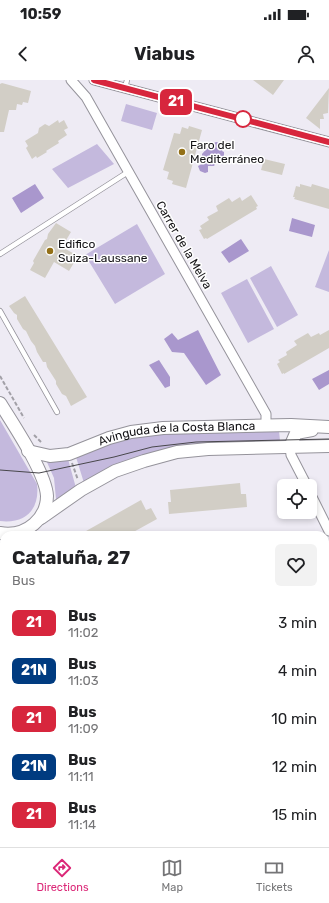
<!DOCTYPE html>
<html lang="en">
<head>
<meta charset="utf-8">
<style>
  :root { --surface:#fff; --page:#f2f2f2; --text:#202124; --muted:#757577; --line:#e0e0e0; --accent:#db2777 }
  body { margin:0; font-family:Rubik,sans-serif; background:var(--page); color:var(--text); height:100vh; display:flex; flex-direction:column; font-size:15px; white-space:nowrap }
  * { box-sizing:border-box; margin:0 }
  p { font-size:13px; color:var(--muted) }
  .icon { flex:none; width:22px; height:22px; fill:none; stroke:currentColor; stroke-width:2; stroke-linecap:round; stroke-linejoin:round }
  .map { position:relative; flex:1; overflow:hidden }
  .details { position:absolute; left:0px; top:451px; width:329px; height:316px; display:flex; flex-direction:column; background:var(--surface); border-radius:12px 12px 0 0; box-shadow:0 2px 6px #0003 }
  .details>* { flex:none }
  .badge { padding:0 8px; border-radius:6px; font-size:14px; line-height:26px }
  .buttons { position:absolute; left:277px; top:399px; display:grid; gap:8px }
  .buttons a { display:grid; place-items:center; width:40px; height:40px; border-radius:6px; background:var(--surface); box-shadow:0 2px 6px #0003; font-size:20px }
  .map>.badge { position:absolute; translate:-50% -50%; box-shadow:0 0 0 2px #fff }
  .round { display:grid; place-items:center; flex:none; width:42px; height:42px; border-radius:6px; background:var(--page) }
  .overview { display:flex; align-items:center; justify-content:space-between; height:68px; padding:0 12px }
  h1 { font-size:19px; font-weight:700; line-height:30px }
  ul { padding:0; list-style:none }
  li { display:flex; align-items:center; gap:12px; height:48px; padding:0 12px }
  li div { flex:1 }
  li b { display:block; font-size:15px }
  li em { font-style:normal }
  li .badge { min-width:44px; font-weight:700; text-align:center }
  .status { display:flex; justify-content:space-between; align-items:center; height:28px; padding:0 20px; background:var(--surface); direction:ltr }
  .status svg { height:11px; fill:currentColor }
  header { display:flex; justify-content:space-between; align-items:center; height:52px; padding:0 12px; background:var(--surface); font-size:18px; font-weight:700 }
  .tabs { display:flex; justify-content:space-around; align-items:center; height:56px; border-top:1px solid var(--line); background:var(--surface); font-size:11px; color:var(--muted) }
  .tabs a { display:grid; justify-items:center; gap:2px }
  .tabs .on { color:var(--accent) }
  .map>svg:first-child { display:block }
</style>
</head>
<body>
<div class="status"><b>10:59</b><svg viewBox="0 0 49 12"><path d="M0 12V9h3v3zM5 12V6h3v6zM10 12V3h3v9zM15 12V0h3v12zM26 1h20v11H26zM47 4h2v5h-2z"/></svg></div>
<header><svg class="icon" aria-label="back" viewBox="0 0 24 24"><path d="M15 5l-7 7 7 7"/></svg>Viabus<svg class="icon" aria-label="person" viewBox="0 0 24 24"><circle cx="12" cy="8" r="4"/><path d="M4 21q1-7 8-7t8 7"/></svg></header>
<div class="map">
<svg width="329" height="767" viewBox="0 0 329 767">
  <rect width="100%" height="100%" fill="#eeebf4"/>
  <!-- green -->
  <path fill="#c4b9dd" d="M126 24 157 33 152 50 121 41Z
    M97 64 114 84 68 108 52 89Z
    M137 144 165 194 115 224 85 175Z
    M329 170V212L315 207Z
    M271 186 298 235 277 247 250 198Z
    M247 199 274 249 248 263 221 213Z
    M0 340 37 404C40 429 26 444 0 441Z
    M279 351 280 361 207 363 178 367 84 403 76 377 114 362 150 354Z
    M68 379 76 408 59 419H56L54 398 46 380Z"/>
  <!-- water -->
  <path fill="#a997cd" d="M216 62 223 63 224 68 222 71 224 72V76L222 78 218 77 217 81 214 86H208V92L205 93 200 91 198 86 202 84V74L211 64Z
    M35 104 44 118 21 133 12 118Z
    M292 138 315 145 312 157 289 151Z
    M241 159 249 171 229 183 221 172Z
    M198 250 221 295 206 305 184 273 172 272 164 259 172 253 178 260Z
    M159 280 170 297V306L165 308 149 285Z
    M329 290V304L319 310 312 299Z"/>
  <!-- building -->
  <path fill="#d2cec6" d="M253 0H284L273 15Z
    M2 3 31 11 28 23 23 22 22 25 17 24 16 30H9L4 52H0V4Z
    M329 8 328 33 323 34 324 39H320V49L306 38Z
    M58 40 59 43 64 40 68 48 64 50 67 55 58 61 59 63 46 71 47 72 37 78 36 76 32 79 26 68 28 66 25 61 38 53 39 48 45 44 49 46Z
    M189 46 202 50 186 108 172 104 173 101 167 99 169 92 163 90 174 53 180 54 182 47 188 49Z
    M264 79 285 84 282 95 261 90Z
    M300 104 311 107 312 104 329 109V129L294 119 295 117H293L296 106 300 107Z
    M251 115 258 126 256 127 257 129 207 159 206 158 204 159 199 150 202 149 200 146 209 140 207 137 218 131 216 126 229 118 232 122 240 117 242 121Z
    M56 143 71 152 62 167 78 176 69 191 54 182 45 198 30 190 34 183 33 181 45 160 47 159 48 154Z
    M25 216 87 317 71 326 66 316 62 314 56 304V301L47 287 46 282H43L37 272 35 266 31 261 26 251 23 249 17 239V235L14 233 9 226Z
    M329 250V268L284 294V293L282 294 277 284 280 282 278 280 287 275 286 272 297 265 294 261 308 253 311 257 319 253 320 255Z
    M240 403 241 414H246L247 427 169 434 168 422H171L170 410Z
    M141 420 146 430 151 428 157 439 128 455H79Z"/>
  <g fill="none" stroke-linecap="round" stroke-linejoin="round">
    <!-- lane casing -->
    <g stroke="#95939b" stroke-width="6">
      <path id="lane" d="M125 8 127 0
        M0 174 128 92
        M0 231 57 332
        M325 489 329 487
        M325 516 329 518
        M325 566 329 561"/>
    </g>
    <!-- street casing -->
    <g stroke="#95939b" stroke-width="11">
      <path id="street" d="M71 0 86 17 266 334V346
        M94 0 329 62
        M290 367 291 375 307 406
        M310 413 329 451
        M325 623H329
        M0 642H4
        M58 763 59 767
        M171 767 172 763"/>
    </g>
    <!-- secondary casing -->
    <g stroke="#95939b" stroke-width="14">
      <g id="secondary">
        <path d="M0 323C13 344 46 393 47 416 47 427 42 437 34 444 25 452 13 455 0 453"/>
        <path d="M290 367 296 353 312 350"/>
        <path id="s1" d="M28 371 50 376 69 374 109 358 131 352 163 348 291 345 329 347"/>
        <path d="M41 438 81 410 115 391 144 381 177 372 208 369 329 366"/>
        <path d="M0 476 4 468"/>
      </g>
    </g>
    <!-- path -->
    <path stroke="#a2a0a7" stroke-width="2" stroke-dasharray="4 2" stroke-linecap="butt" d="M0 296 24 338
      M34 355 41 362
      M72 383 78 400"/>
    <!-- lane -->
    <use href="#lane" stroke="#fff" stroke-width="4.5"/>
    <!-- street -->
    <use href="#street" stroke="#fff" stroke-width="9"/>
    <!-- secondary -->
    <use href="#secondary" stroke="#fff" stroke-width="12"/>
    <!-- tram -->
    <path stroke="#48474b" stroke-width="1" d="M0 390 39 393 114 377 152 367 196 362 329 359"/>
  </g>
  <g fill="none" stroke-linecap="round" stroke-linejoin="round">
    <!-- line casing -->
    <g stroke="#fff" stroke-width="9">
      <path id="line" d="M94 0 329 62"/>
    </g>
    <!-- line -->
    <use href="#line" stroke="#d7263d" stroke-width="6"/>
  </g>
  <!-- markers -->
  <circle fill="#fff" stroke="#d7263d" stroke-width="2" cx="243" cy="39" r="8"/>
  <g fill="#937017" stroke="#fff" stroke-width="1.5">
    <circle cx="182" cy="72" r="4"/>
    <circle cx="50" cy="171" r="4"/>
  </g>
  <g text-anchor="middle" stroke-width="3" stroke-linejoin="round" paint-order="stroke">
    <!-- poi labels -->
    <g font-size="12" fill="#131215" stroke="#fff" text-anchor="start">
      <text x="190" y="69">Faro del<tspan x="190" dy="14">Mediterráneo</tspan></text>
      <text x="58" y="168">Edifico<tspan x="58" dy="14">Suiza-Laussane</tspan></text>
    </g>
    <!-- street labels -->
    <g font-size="12" fill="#131215" stroke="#fff">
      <text transform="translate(184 165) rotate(60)" y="4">Carrer de la Melva</text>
      <text dy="4" stroke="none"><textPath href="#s1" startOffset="153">Avinguda de la Costa Blanca</textPath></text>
    </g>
  </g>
</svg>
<div class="buttons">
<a><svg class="icon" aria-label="locate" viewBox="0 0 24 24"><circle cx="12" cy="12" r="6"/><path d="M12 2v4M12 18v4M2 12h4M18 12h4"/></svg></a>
</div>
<b class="badge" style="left:176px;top:22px;background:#d7263d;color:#fff">21</b>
<section class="details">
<div class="overview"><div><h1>Cataluña, 27</h1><p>Bus</p></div><a class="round"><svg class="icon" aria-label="heart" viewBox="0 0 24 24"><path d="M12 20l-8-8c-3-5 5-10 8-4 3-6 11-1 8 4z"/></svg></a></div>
<ul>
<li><span class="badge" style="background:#d7263d;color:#fff">21</span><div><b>Bus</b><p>11:02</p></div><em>3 min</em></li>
<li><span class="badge" style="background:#003b80;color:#fff">21N</span><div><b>Bus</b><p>11:03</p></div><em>4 min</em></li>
<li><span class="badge" style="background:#d7263d;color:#fff">21</span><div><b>Bus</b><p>11:09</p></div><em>10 min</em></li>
<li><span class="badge" style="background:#003b80;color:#fff">21N</span><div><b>Bus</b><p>11:11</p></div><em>12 min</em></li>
<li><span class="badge" style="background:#d7263d;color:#fff">21</span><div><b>Bus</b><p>11:14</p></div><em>15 min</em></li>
</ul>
</section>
</div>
<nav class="tabs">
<a class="on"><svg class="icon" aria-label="directions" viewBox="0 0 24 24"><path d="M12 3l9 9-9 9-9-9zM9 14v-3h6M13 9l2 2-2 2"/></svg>Directions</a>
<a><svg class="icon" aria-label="map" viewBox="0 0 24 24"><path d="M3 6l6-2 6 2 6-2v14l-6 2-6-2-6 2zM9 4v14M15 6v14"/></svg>Map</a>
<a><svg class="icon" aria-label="tickets" viewBox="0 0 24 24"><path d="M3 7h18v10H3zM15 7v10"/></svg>Tickets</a>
</nav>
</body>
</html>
